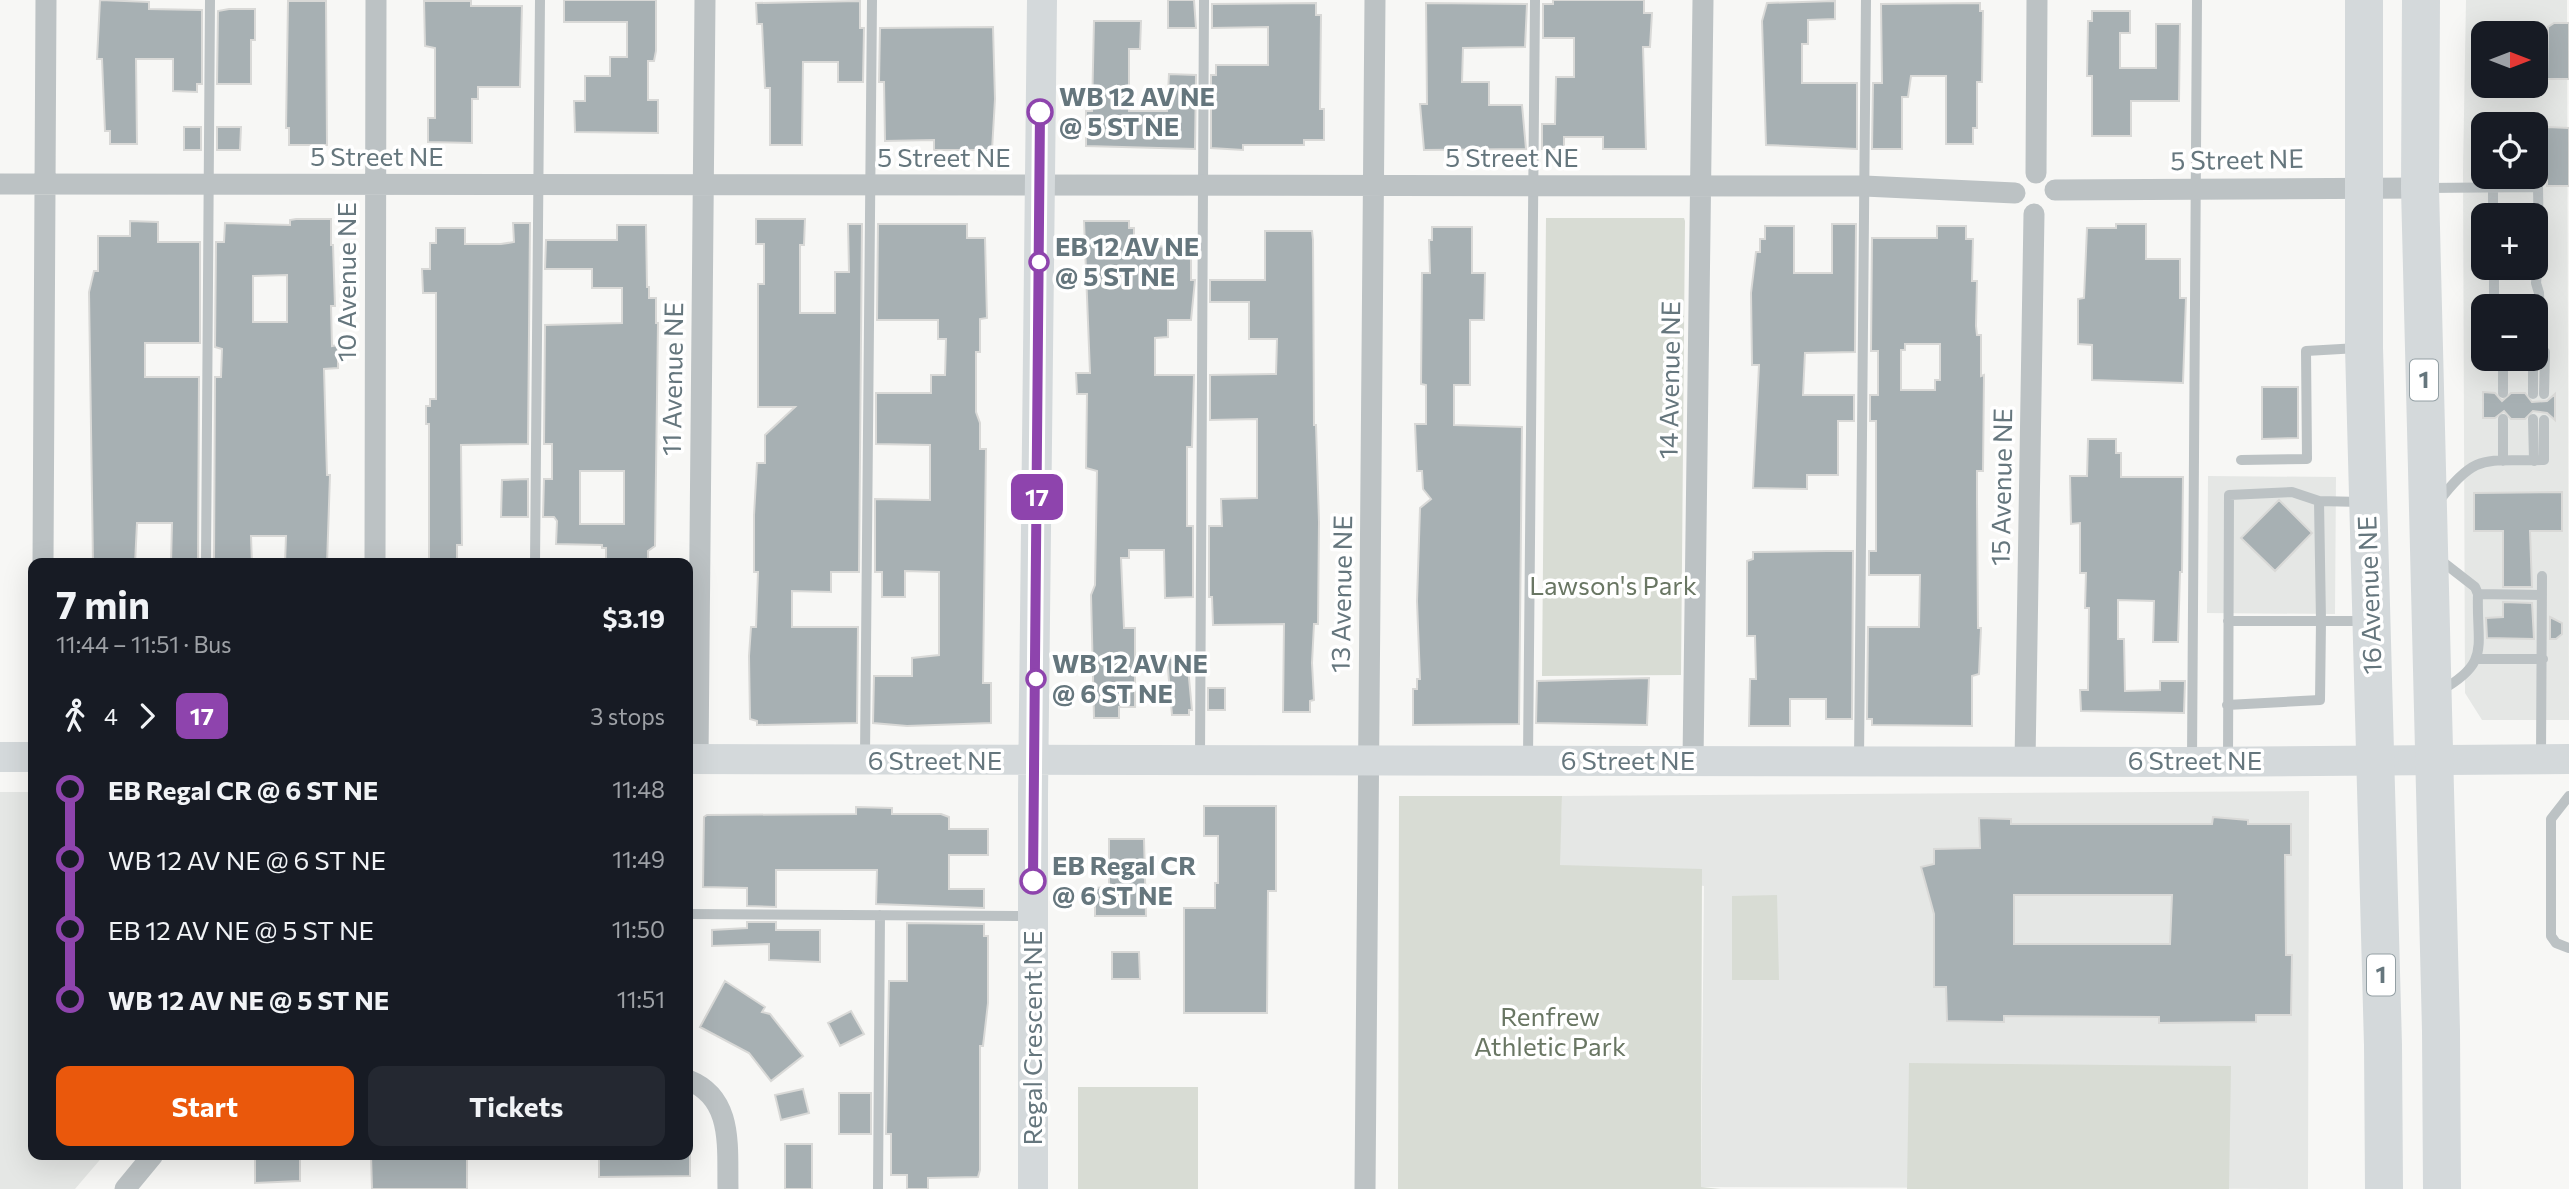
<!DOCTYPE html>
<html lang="en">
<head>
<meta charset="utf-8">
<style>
  :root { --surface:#171b24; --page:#242831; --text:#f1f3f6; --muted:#9ea1a6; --accent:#ea580c }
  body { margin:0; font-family:Commissioner,sans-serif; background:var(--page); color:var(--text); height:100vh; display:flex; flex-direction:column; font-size:26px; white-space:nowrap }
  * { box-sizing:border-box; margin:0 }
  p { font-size:23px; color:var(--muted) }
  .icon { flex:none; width:38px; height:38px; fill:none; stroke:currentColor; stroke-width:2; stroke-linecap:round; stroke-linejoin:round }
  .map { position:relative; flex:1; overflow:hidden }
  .side { position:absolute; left:28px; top:558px; width:665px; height:602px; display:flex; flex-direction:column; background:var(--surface); border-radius:14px; box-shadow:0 7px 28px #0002 }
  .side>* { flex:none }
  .badge { padding:0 14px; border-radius:10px; font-size:24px; line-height:46px }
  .needle { width:46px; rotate:90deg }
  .tools { position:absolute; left:2471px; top:21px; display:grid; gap:14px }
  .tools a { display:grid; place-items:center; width:77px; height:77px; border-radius:14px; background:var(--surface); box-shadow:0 7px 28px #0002; font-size:35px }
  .map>.badge { position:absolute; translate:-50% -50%; box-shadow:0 0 0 4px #fff }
  .legs { display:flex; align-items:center; gap:10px; height:77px; padding:0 28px; font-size:23px }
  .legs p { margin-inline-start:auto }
  .headline { display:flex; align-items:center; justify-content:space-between; height:119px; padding:0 28px }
  h1 { font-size:38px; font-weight:700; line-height:52px }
  .primary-button { display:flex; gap:14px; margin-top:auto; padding:14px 28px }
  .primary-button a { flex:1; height:80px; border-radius:14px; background:var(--accent); color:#fff; font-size:28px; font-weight:700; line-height:80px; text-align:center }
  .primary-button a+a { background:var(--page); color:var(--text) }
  ul { padding:0 28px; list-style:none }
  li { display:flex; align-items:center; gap:24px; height:70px; font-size:26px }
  li i { display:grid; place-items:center; width:10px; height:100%; margin:0 9px; background:currentColor }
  li i::after { content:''; width:18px; height:18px; margin:-9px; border:5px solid; border-radius:50%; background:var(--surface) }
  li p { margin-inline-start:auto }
  li:first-child i { background:linear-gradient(#0000 50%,currentColor 0) }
  li:last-child i { background:linear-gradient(currentColor 50%,#0000 0) }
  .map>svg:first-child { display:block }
</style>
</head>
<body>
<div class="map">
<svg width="2569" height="1189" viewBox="0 0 2569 1189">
  <rect width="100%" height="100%" fill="#f7f7f5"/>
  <!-- built -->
  <path fill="#e5e7e5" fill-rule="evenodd" d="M2466 0H2567L2569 720H2482L2465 693 2463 171ZM2483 33H2536V86H2483ZM2483 124H2536V177H2483ZM2483 215H2536V268H2483ZM2483 306H2536V359H2483Z
    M2208 476 2336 477 2335 614 2207 613Z
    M2309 791 2308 1189 1701 1187 1704 886 1559 865 1562 796Z
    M0 792H33V1155H104L75 1189H0Z"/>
  <!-- green -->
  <path fill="#d8dcd4" d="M1546 218H1684L1685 221 1681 675 1542 676Z
    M1399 796H1562L1560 865 1702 869 1701 1187 1721 1189H1398Z
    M1777 895 1779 980H1732V896Z
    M1909 1063 2231 1066 2229 1189H1907Z
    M1078 1087H1198V1189H1078Z"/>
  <!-- building -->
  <path fill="#a7b0b3" stroke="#d9d9d7" stroke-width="2" fill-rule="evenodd" d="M100 0 149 2V9L202 10V84H197V92L173 91V59H136L137 144H110V131H105L102 59H97Z
    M564 0H656V51L654 61H648V100H658V133L575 132 574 101H585V76H610V57H627V22H564Z
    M1168 0H1194L1196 28H1168Z
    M1553 0H1644V13H1652L1650 47H1643L1646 149H1603V137H1564V149H1542V124H1555L1556 77H1574V38H1543V4H1553Z
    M288 1H326L327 145H289V128H286Z
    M424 1H471V6H522L520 87H478V99H472V143L428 142V118H435V48L425 46Z
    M860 1V28H864L863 82H838V62H803L802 145H770V88H765L762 24H757L756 3Z
    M1835 1V19L1808 20V44H1802V83H1857V149L1766 145 1762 21 1767 3Z
    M1316 3V15H1321L1320 109H1324V140H1304V145H1243V150L1211 148V75H1216V65H1268V27L1212 28V4Z
    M1426 3 1527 4 1525 47 1463 48 1462 82H1489V105H1522L1526 149 1424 150 1420 104H1427Z
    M1980 3V11H1983L1982 82H1977V128H1973V144H1946V76H1911L1908 97H1902V149H1872L1873 83H1882L1881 4Z
    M229 9H255V40H251V84H217L218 11Z
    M2092 11H2130V33H2120V68H2156V24H2180L2179 101H2131V136H2092V76H2087L2088 21H2092Z
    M1094 21H1141L1140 49H1129V111H1167L1169 74 1196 75 1195 149 1086 146V111H1092Z
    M2554 23H2569V79H2547L2548 27Z
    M993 27 995 99 992 150H934V140L885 141 884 82H879L880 28Z
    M184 127H201V150H184Z
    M217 127H241L240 150H217Z
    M2547 127 2569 128V186H2547Z
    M296 219H331V245H333L335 306H331L332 346 338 345V368L324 369 327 475H330L327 564H285L286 536H251L252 564H214L215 377H221L222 349 215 347 216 242H224L225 223 290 225V220ZM287 275V322H253V276Z
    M756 219H805L804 245H800V313H835V272H849L848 224H862L859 572H831V592L792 591V627H858L857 723 757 725V721L750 719 749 656 751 627H756L758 572H754V515L757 463H765V435L795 407H758V284H764V244H756Z
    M130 221 158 222V242H200V343H145V377H199L198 564H171L172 523H137L135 564H93L89 292 94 271H98V236H130Z
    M1084 221H1129V228H1134V246L1191 247V280H1195L1191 320H1168V337L1155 338V375H1194L1192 447H1187V526H1193V597L1165 598 1164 550H1129V558H1121L1124 628H1135V707H1119V718H1094L1091 595 1095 585 1097 471 1086 468 1087 394H1077L1076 373H1090Z
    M513 223H530L528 444 461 445 462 545H457V564H429V424H426V406H430V399H436V293H423L422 269H430V243H436V228H465V244H501L514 242Z
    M878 224H967V238H985L987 318 980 319V352H976V412L980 423V449H986L983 683H991V723L907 726 873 723 874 676H912V658L939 655V572L905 571V597H882V572H875V499L930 500V445L876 444V393H931V375H945L946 339H938V320H877Z
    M1832 224H1856L1855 352 1805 353 1803 395H1854V421H1838V475H1807V489L1753 488 1759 365H1752L1751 293 1756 252H1760V239H1765V226H1794V273H1832Z
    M2116 224H2146V259H2180V298H2186L2183 383 2092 380V345L2078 344V299L2084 298 2087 228H2116Z
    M617 225H646L647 287H649V298H656V323H658L655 546 648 551V564H606V548H602V545L556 544 557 521 554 517H543L544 479H552V444H544L545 325 622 323V288H592V269H545L546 240H617ZM580 471H624V524H580Z
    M1937 226H1966V239H1973L1972 281H1977L1976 326 1977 335H1981V376L1984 375 1983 471H1977V502L1978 628H1981L1979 674 1972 676V726L1872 725V719H1867L1868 627H1919L1920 575H1869V551H1876V421H1870V395H1878V351H1871L1872 238H1937ZM1905 344H1940V380H1935V390H1901V350H1905Z
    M1432 227H1472V273H1485L1484 320H1470V385H1454V425L1522 427 1519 724 1413 725V689H1417V679H1420L1417 601 1420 508 1431 499 1423 489 1422 471H1417L1415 424H1426V385L1421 384 1422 273H1430L1429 240H1432Z
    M1265 231H1312L1313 240 1314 425H1316L1319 522 1318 624H1314L1312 663 1314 700 1310 701V712H1283L1284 624 1213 625 1212 597H1209V526H1222L1221 499 1257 498V419L1210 420V375L1276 374 1277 339H1249V302H1210V280H1265Z
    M2262 387H2298V438L2262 439Z
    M2483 392 2495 393 2502 401 2511 393H2525L2532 402 2547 401 2555 394V420L2547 413 2533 411 2525 419H2511L2504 411 2495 418H2483Z
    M2088 439H2116V453H2121V477H2183L2182 572H2180L2178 642H2153L2154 601 2118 600V639H2124L2125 691 2160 690V681H2185L2184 713 2081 711 2080 690H2088L2089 608H2085L2086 573H2080V523L2071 524 2070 476H2087Z
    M528 479V517H501L502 480Z
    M2562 492V531H2530L2532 587H2503V531H2474V493Z
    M2279 500 2312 533 2275 571 2241 538Z
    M1827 551H1853L1852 719H1826V699H1790V726H1749L1750 679H1756L1755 636H1747V561L1753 559V552Z
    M2503 602 2532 603 2534 639 2487 638 2486 618 2503 617Z
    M2550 617 2562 623V634L2556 639H2550Z
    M1187 657 1192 710H1189V715H1172L1167 658Z
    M1649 678 1647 725 1536 723 1537 681Z
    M1208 688H1225V710H1208Z
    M1204 806H1276V891H1268L1267 1013H1184V908H1215V883H1218V836H1204Z
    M856 807 892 808V814H941L949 817V829H988V855H949V889H984V908L876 904 877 870H776V907L747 906V888L703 887 704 817 707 815 856 814Z
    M2213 817 2248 820V824H2291V855H2285L2286 955H2292L2291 1015H2256V1022L2159 1023V1017L2004 1016V1022L1947 1021 1946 987H1934V914L1921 867 1934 864V849L1980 848 1979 818 2011 819V824H2212ZM2014 895H2172L2170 944H2014Z
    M1109 839H1144L1146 916H1095V888L1109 887Z
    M747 922H776V930H820V962L769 960V944L712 946V930L747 928Z
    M907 923 984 924V936H988V1003L983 1046H980V1170L978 1177 928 1178V1189H907V1175H891V1134H886L889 981H907Z
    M1112 952H1139L1140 979H1112Z
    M725 981 765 1007 762 1012 770 1014 803 1056 771 1081 749 1053 700 1027Z
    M851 1011 864 1034 840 1046 828 1023Z
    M803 1089 809 1113 781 1120 775 1095Z
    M839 1093H871V1134H839Z
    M785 1144H812V1189H785Z
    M255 1155H300V1181L255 1183Z
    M371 1155H467V1189H372Z
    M599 1155H690V1176L599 1177Z"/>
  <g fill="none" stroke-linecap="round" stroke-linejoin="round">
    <!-- lane -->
    <path stroke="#bcc2c4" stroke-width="10" d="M2493 187V215
      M2426 188 2538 187 2539 248 2536 283 2539 293 2541 352
      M2494 268V306
      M2538 352H2545L2544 394
      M2503 359V393
      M2533 359V394
      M2503 419V461
      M2533 419 2534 461
      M2241 460 2307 459 2306 351 2358 348
      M2439 501C2477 451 2485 462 2544 460V420
      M2361 502 2319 501 2321 621H2367
      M2439 559 2475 587 2478 594C2476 647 2492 662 2440 691
      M206 564 210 0
      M535 564 540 0
      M2478 594 2542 595
      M2476 659H2543
      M2227 705 2320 700 2321 621H2228
      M2541 756 2542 576
      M865 757 872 0
      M1200 758 1204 0
      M1528 758 1535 0
      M2192 759 2197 0
      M1859 760 1866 0
      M2228 761 2229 495 2292 492 2319 501
      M2569 796 2551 819V936L2556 943 2569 948
      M688 914 1031 916
      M878 1189 880 915"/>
    <!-- street -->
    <path stroke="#bcc2c4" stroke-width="21" d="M2036 173 2037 0
      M0 184 1864 186 2015 193
      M2055 190 2420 188
      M43 564 46 0
      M375 564 376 0
      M698 759 705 0
      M1693 761 1703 0
      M2025 762 2034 214
      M688 1080C734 1098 727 1147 728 1189
      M125 1189 153 1155
      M1365 1189 1375 0"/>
    <!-- secondary -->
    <path stroke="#d4d9db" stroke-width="30" d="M0 757H33
      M688 759 2192 762 2569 759
      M1033 1189V795L1042 0"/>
    <!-- highway -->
    <path stroke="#d4d9db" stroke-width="38" d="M2364 0V348L2383 1045 2384 1189
      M2421 0 2420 188 2441 1031 2442 1189"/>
  </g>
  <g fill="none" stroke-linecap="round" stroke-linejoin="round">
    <!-- line-1 casing -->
    <g stroke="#fff" stroke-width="16">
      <path id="line-1" d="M1033 881 1040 112"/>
    </g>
    <!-- line-1 -->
    <use href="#line-1" stroke="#8e44ad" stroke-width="10"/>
  </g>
  <!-- markers -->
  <g fill="#fff" stroke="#8e44ad" stroke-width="3.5">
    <circle cx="1040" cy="112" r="12"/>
    <circle cx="1039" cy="262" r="9"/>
    <circle cx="1036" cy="679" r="9"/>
    <circle cx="1033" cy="881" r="12"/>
  </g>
  <g text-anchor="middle" stroke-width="7" stroke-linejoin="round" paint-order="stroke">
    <!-- shield labels -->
    <g fill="#fff" stroke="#939fa4" stroke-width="2">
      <rect x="2410" y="359.5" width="28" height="41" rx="5"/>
      <rect x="2367" y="954.5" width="28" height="41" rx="5"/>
    </g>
    <g font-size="24" font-weight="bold" fill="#65767d">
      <text x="2424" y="388">1</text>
      <text x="2381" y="983">1</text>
    </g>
    <!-- stop labels -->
    <g font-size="26" font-weight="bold" fill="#65767d" stroke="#fff" text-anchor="start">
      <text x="1059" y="106">WB 12 AV NE<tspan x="1059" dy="30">@ 5 ST NE</tspan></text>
      <text x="1055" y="256">EB 12 AV NE<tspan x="1055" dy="30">@ 5 ST NE</tspan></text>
      <text x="1052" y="673">WB 12 AV NE<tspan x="1052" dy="30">@ 6 ST NE</tspan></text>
      <text x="1052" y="875">EB Regal CR<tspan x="1052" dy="30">@ 6 ST NE</tspan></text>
    </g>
    <!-- street labels -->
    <g font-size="26" fill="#65767d" stroke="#fff">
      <text x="377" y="166">5 Street NE</text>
      <text x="944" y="167">5 Street NE</text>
      <text x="1512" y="167">5 Street NE</text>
      <text transform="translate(2237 160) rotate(-1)" y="9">5 Street NE</text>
      <text transform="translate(347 282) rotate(-90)" y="9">10 Avenue NE</text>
      <text transform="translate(673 379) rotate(-89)" y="9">11 Avenue NE</text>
      <text transform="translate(1670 380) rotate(-89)" y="9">14 Avenue NE</text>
      <text transform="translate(2002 487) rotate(-89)" y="9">15 Avenue NE</text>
      <text transform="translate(1342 594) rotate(-89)" y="9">13 Avenue NE</text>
      <text transform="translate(2370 595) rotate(-92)" y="9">16 Avenue NE</text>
      <text x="935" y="770">6 Street NE</text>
      <text x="1628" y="770">6 Street NE</text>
      <text x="2195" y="770">6 Street NE</text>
      <text transform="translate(1033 1038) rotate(-90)" y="9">Regal Crescent NE</text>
    </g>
    <!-- park labels -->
    <g font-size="26" fill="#697663" stroke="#fff">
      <text x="1613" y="595">Lawson's Park</text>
      <text x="1550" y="1026">Renfrew<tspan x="1550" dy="30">Athletic Park</tspan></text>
    </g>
  </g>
</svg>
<div class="tools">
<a><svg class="needle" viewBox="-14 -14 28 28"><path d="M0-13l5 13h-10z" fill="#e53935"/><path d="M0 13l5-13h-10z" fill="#9ea1a6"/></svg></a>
<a><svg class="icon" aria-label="locate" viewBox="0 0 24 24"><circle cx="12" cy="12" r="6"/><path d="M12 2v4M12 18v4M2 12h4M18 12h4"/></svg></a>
<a>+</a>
<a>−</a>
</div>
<b class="badge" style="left:1037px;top:497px;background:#8e44ad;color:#fff">17</b>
<section class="side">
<div class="headline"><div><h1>7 min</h1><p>11:44 – 11:51 · Bus</p></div><b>$3.19</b></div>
<div class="legs"><svg class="icon" aria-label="walk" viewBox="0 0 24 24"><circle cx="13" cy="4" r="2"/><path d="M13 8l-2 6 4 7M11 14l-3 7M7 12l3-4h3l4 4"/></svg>4<svg class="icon" aria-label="forward" viewBox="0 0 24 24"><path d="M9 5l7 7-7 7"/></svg><b class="badge" style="background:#8e44ad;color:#fff">17</b><p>3 stops</p></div>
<ul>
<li><i style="color:#8e44ad"></i><b>EB Regal CR @ 6 ST NE</b><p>11:48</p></li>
<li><i style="color:#8e44ad"></i><span>WB 12 AV NE @ 6 ST NE</span><p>11:49</p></li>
<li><i style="color:#8e44ad"></i><span>EB 12 AV NE @ 5 ST NE</span><p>11:50</p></li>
<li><i style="color:#8e44ad"></i><b>WB 12 AV NE @ 5 ST NE</b><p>11:51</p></li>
</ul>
<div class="primary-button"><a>Start</a><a>Tickets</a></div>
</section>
</div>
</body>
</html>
